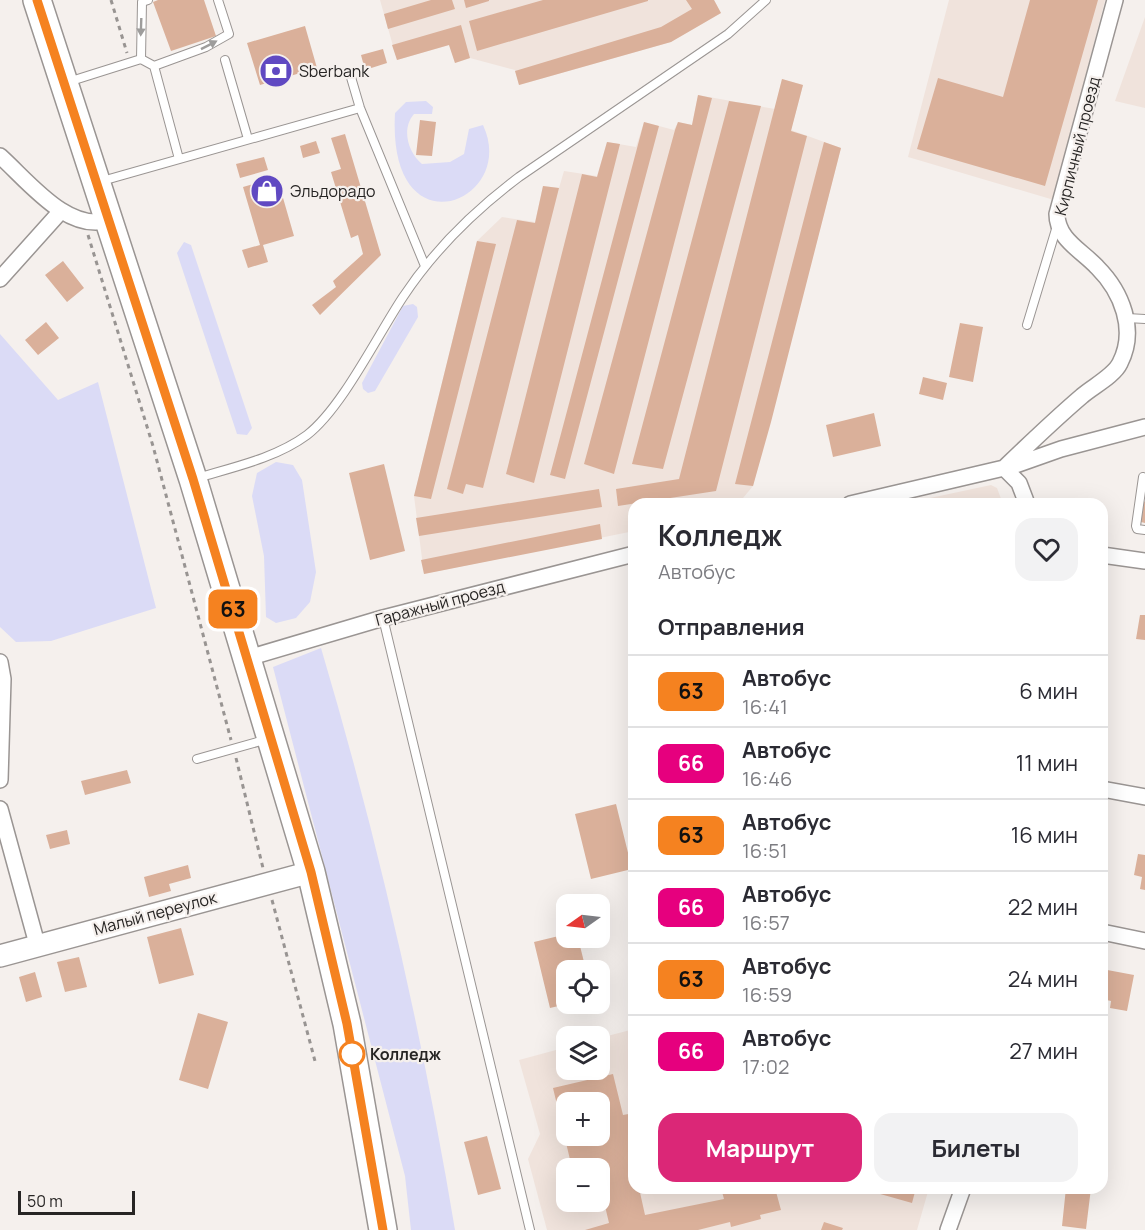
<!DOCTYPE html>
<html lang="ru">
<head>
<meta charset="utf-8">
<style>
  :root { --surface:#fff; --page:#f2f2f3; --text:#2b2b33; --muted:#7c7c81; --line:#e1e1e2; --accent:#db2777 }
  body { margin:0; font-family:Manrope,sans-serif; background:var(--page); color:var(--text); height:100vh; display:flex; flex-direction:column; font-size:22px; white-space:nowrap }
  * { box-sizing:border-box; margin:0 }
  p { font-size:20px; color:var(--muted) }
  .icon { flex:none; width:33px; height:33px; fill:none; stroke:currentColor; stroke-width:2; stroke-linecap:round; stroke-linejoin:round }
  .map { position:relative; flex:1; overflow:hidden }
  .panel { position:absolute; left:628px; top:498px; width:480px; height:696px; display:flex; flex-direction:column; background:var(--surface); border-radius:18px; box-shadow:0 6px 24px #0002 }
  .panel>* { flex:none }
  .badge { padding:0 12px; border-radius:9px; font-size:21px; line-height:39px }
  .needle { width:39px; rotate:256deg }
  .tools { position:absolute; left:556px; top:894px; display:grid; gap:12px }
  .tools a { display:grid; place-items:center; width:54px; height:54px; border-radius:12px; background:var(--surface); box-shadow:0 6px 24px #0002; font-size:30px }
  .scale { position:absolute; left:18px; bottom:15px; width:117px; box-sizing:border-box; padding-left:6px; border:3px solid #272524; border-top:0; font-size:16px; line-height:21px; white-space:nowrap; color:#272524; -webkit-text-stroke:4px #f5f0ed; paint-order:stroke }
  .map>.badge { position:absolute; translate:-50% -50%; box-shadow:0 0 0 3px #fff }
  h2 { padding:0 30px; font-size:22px; line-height:54px }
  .round { display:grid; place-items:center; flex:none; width:63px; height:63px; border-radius:18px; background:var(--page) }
  .headline { display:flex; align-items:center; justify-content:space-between; height:102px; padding:0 30px }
  h1 { font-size:28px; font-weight:700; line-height:45px }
  .cta { display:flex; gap:12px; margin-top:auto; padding:12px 30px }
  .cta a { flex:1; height:69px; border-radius:18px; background:var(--accent); color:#fff; font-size:24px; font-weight:700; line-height:69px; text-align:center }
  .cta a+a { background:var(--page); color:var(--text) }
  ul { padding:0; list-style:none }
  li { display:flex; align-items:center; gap:18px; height:72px; padding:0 30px; border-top:2px solid var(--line) }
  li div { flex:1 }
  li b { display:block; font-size:22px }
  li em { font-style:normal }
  li .badge { min-width:66px; font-weight:700; text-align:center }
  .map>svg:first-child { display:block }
</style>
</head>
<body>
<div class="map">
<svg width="1145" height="1230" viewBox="0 0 1145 1230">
  <rect width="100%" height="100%" fill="#f5f0ed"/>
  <!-- built -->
  <path fill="#f0e3dc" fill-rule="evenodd" d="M380 0H714L721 13 671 42 519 85 515 70 470 58 455 63 449 45 397 60Z
    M949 0H1105L1054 200 908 157Z
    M1145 17V108L1115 101Z
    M782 79 803 85 791 130 841 148 753 486 738 504H634V531L424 574 414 496 477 241 502 217 535 222 543 186 559 188 564 171 597 176 607 142 636 147 644 122 674 130 678 122 692 125 698 95 775 109Z
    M991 485 997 488 1003 504H902Z
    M634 1029V1188H929L917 1230H547L528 1159 540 1134 519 1060 567 1047V1070H600V1038ZM567 1102H600V1136H567ZM567 1168H600V1202H567Z"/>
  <!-- green -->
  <path fill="#dbdbf6" d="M426 101 433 107 432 114H414C401 129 408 152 422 164L450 162 464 154 469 129 483 125C519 202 387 255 395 113L406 102Z
    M184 242 191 245 252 428 247 435 237 434 177 253Z
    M413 304 417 307 418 317 375 391 368 393 363 389 362 383 403 306Z
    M0 334 58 400 98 382 156 608 51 641 16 642 0 627Z
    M276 462 293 465 302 480 316 572 310 602 296 618 276 623 266 617 264 556 252 496 257 473Z
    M321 648C378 840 422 1032 455 1230H411L405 1176 273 667Z"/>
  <!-- building -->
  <path fill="#dab09a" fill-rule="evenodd" d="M158 0H204L216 36 171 51 153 2Z
    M431 0H452L455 9 388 29 384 14Z
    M464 0H489V1L466 8Z
    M543 0H648V1L477 51 469 21Z
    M686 0H714L721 13 671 42 519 85 515 71 661 27 692 9Z
    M1030 0H1098L1045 186 917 149 938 78 1003 97Z
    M461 25 470 58 455 63 449 45 397 60 392 45Z
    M305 26 317 68 260 85 247 43Z
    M383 49 387 63 365 70 361 55Z
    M782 79 803 85 791 131 807 136 716 491 618 506 616 489 679 479Z
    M698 95 712 98 614 474 584 464 675 130 678 122 692 125Z
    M729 101 761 106 663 469 632 464Z
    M420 120 436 122 432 156 416 155Z
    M644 122 659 126 565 479 550 475Z
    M345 134 381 255 320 315 312 305 336 287 333 281 363 254 358 235 351 238 331 172 341 169 331 138Z
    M316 141 320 153 303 158 300 146Z
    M607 142 620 144 534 483 506 474 582 174 597 177Z
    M824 142 841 148 771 422 753 486 735 484Z
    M264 157 268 170 240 178 236 164Z
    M277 177 294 236 263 245 268 262 248 268 242 250 260 245 243 187Z
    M543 186 559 188 483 488 466 484 463 494 447 489 517 220 535 223Z
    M477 241 496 244 431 499 414 496Z
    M63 261 84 288 67 302 45 275Z
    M46 322 59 338 38 355 25 340Z
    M960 323 983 327 973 382 949 377Z
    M923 377 947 383 943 400 919 394Z
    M874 413 881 446 833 457 826 425Z
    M384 464 405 551 370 560 349 473Z
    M599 489 602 507 419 536 416 518Z
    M1144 501 1145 502V523L1141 522Z
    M600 524 602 539 424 574 421 560Z
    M1140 615H1145V640L1136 639Z
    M127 770 131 783 85 795 81 781Z
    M616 804 632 869 591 879 575 814Z
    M67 830 70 844 50 849 46 835Z
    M1138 854 1145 855V890L1140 889 1142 877 1134 875Z
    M188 865 191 878 169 884 171 891 149 897 144 877Z
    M181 928 194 975 159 984 147 937Z
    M567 934V938H578L586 970H567V1004L550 1008 534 942Z
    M79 957 87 987 65 992 57 962Z
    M1102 969 1134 975 1127 1011 1110 1008 1111 1001 1102 999Z
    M35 972 42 997 26 1002 19 977Z
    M198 1013 228 1022 208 1089 179 1080Z
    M613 1074 623 1115 634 1113V1188H639L645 1215 724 1199 721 1188H752L753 1192 775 1188 781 1210 760 1215 761 1219 731 1227 730 1222 698 1230H585L609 1223 600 1185V1168H572L553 1088ZM567 1102H600V1136H567Z
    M487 1136 501 1189 478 1195 464 1142Z
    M859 1188H916L912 1203Z
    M1066 1188H1091L1086 1229 1062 1226Z
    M824 1222 843 1228 842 1230H821Z"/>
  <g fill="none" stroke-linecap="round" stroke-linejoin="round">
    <!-- lane casing -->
    <g stroke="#9a9593" stroke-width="10">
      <path id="lane" d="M141 59 142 2 148 0
        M225 60 248 139
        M154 66 206 47 229 34 218 0
        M350 74 360 108 425 266
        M68 82 141 59 154 66 179 159
        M102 181 360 108
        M1127 318 1145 319
        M1027 325 1057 226
        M1143 477 1136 526 1137 529 1145 530
        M197 478C234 467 276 458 307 435 342 408 377 336 403 297 434 250 474 211 519 177L728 34 766 0
        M383 618 530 1230
        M197 759 268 739"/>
    </g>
    <!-- street casing -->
    <g stroke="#9a9593" stroke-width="18">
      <path id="street" d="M0 156C29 182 68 233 109 220
        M0 279 61 211
        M1010 467 1061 449 1145 427
        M1004 468C1029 444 1055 419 1082 396 1092 387 1114 376 1120 363 1137 330 1122 292 1097 267 1081 250 1057 239 1057 214L1115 0
        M850 504 1004 468 1019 483 1027 504
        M1102 555 1145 561
        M248 658 383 618 634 554
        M0 662 3 679 0 780
        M1102 789 1145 797
        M0 809 37 944
        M1102 932 1145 941
        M948 1230 963 1188"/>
    </g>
    <!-- secondary casing -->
    <g stroke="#9a9593" stroke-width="24">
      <path id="secondary" d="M0 956 311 872"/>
    </g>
    <!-- highway casing -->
    <g stroke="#9a9593" stroke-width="30">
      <path id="highway" d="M37 0 193 479 311 872 347 1024 383 1230"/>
    </g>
    <!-- path -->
    <path stroke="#989492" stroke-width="3" stroke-dasharray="4.5 4.5" stroke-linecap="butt" d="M111 0 127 53
      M88 235 153 446 231 740
      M236 758 263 868
      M272 900 315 1061"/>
    <!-- lane -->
    <use href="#lane" stroke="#fff" stroke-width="8"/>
    <!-- street -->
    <use href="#street" stroke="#fff" stroke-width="15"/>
    <!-- secondary -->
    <use href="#secondary" stroke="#fff" stroke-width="21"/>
    <!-- highway -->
    <use href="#highway" stroke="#fff" stroke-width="27"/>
  </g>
  <!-- one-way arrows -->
  <defs><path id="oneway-solid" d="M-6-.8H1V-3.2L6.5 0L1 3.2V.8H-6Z" transform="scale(1.5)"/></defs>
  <g fill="#9e9d9c">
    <use href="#oneway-solid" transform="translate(141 27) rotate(92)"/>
    <use href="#oneway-solid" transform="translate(209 45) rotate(-27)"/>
  </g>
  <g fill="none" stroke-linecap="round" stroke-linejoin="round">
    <!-- line casing -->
    <g stroke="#fff" stroke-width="14">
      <path id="line" d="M37 0 193 479 311 872 347 1024 383 1230"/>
    </g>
    <!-- line -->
    <use href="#line" stroke="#f58220" stroke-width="9"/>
  </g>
  <!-- icons -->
  <defs>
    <g id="bank-disc" transform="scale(1.725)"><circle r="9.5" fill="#6049c2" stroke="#f5f0ed"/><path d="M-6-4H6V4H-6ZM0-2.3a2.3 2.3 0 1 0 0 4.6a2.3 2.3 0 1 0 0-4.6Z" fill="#fff"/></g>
    <g id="shop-disc" transform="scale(1.725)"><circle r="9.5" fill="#6049c2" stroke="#f5f0ed"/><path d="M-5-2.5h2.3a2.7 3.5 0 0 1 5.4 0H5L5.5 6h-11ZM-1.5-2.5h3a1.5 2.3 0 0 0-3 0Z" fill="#fff"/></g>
  </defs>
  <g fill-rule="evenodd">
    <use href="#bank-disc" x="276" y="71"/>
    <use href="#shop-disc" x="267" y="191"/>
  </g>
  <!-- markers -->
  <circle fill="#fff" stroke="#f58220" stroke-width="3" cx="352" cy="1054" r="12"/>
  <g text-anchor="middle" stroke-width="4.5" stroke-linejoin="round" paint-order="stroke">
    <!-- poi labels -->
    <g font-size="16" fill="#272524" stroke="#f5f0ed" text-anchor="start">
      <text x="299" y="77">Sberbank</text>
      <text x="290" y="197">Эльдорадо</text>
    </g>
    <!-- street labels -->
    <g font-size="16" fill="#272524" stroke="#f5f0ed">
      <text transform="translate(1077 146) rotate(-76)" y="6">Кирпичный проезд</text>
      <text transform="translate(440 603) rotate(-15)" y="6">Гаражный проезд</text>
      <text transform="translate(155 913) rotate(-15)" y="6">Малый переулок</text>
    </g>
    <!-- stop labels -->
    <g font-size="16" font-weight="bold" fill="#272524" stroke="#f5f0ed" text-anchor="start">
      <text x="370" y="1060">Колледж</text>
    </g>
  </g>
</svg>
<div class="tools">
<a><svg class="needle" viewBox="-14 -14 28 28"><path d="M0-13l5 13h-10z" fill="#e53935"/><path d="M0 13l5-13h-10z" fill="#7c7c81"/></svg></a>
<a><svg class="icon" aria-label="locate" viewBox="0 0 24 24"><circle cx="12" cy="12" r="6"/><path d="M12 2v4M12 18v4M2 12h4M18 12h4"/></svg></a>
<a><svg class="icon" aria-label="layers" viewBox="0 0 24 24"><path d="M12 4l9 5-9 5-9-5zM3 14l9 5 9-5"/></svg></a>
<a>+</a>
<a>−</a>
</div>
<div class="scale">50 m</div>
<b class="badge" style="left:233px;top:609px;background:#f58220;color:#111">63</b>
<section class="panel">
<div class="headline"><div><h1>Колледж</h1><p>Автобус</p></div><a class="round"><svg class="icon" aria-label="heart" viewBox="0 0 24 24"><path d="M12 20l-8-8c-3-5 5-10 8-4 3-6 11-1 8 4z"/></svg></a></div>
<h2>Отправления</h2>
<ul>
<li><span class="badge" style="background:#f58220;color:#111">63</span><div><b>Автобус</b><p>16:41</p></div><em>6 мин</em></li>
<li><span class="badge" style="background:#e6007e;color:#fff">66</span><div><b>Автобус</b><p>16:46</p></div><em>11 мин</em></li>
<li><span class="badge" style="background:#f58220;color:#111">63</span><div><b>Автобус</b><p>16:51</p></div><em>16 мин</em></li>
<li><span class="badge" style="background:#e6007e;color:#fff">66</span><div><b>Автобус</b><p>16:57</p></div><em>22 мин</em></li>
<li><span class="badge" style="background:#f58220;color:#111">63</span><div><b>Автобус</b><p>16:59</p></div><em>24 мин</em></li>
<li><span class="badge" style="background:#e6007e;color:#fff">66</span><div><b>Автобус</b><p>17:02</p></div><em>27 мин</em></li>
</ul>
<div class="cta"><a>Маршрут</a><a>Билеты</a></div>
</section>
</div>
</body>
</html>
